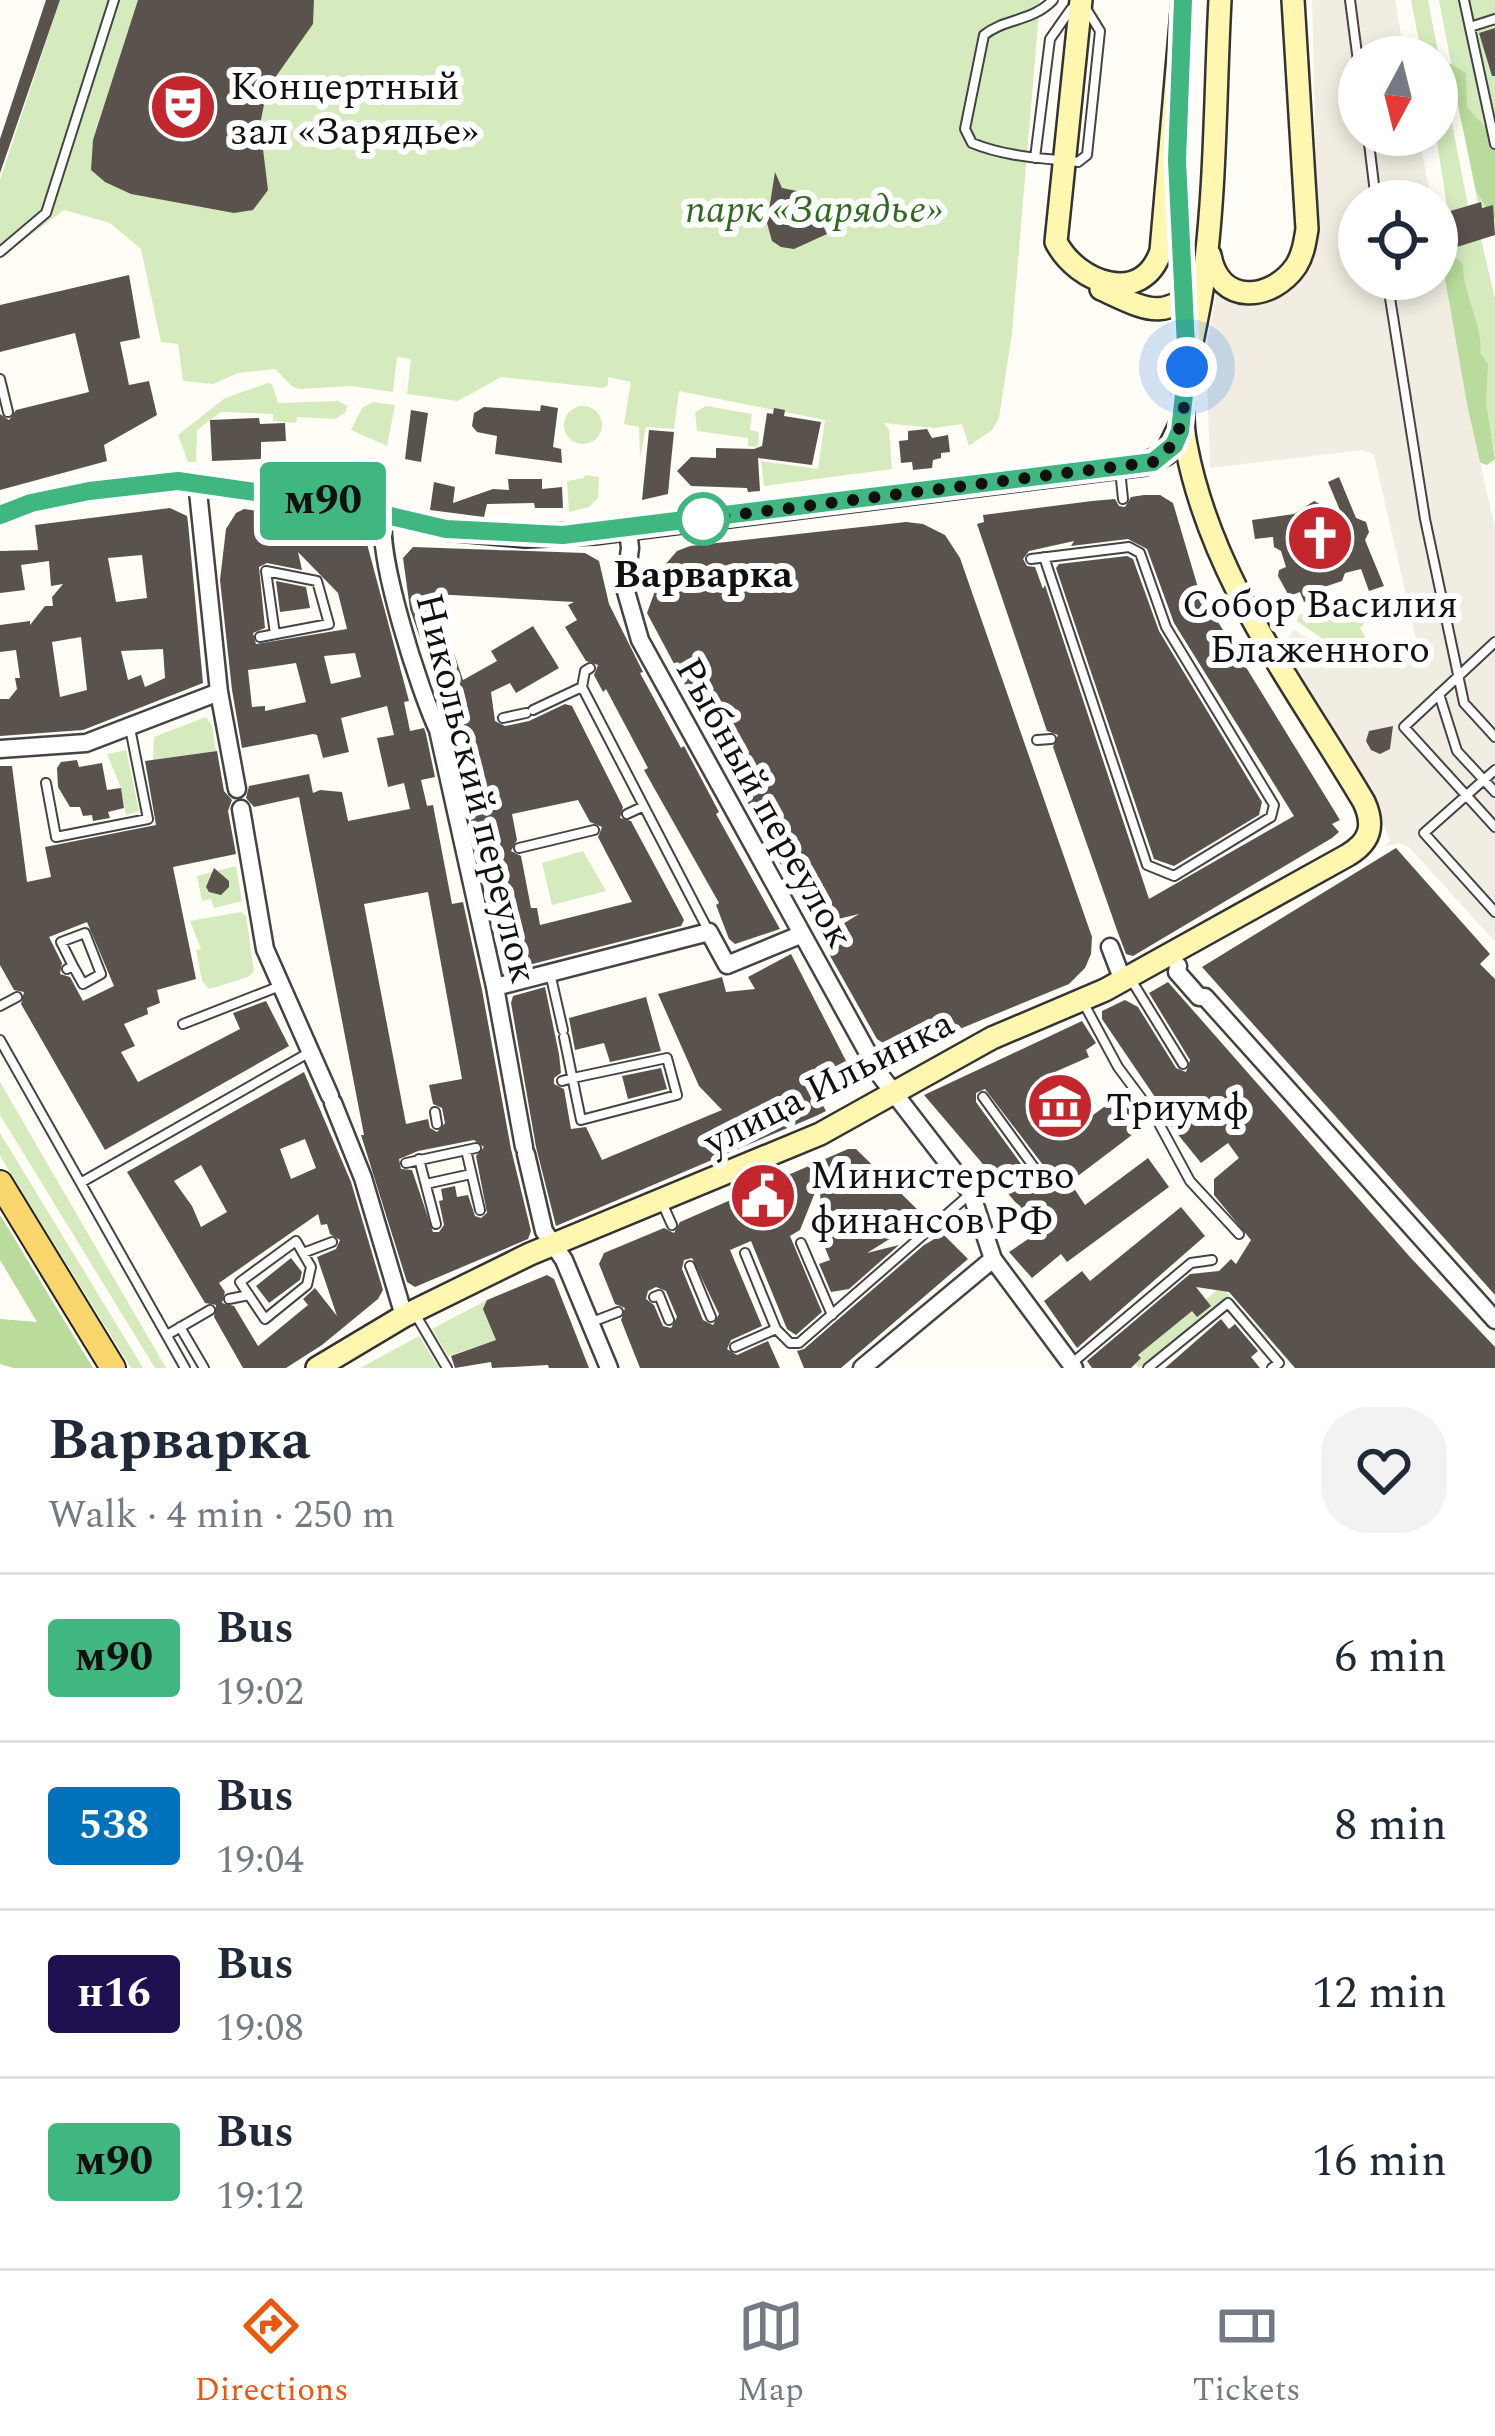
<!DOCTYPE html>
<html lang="en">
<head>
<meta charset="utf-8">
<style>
  :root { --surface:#fff; --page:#f2f2f3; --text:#1f2937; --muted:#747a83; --line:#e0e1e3; --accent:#ea580c }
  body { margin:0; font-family:Spectral,serif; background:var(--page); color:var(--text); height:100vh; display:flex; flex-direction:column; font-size:45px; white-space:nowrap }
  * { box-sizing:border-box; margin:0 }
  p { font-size:39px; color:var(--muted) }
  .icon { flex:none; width:66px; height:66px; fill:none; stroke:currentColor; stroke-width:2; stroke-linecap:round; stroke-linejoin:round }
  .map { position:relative; height:1368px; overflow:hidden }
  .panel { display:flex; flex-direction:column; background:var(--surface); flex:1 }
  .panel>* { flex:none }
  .badge { padding:0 24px; border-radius:9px; font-size:42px; line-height:78px }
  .needle { width:78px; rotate:187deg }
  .tools { position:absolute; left:1338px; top:36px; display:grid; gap:24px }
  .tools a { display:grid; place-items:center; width:120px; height:120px; border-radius:50%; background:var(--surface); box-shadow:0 6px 18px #0003; font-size:60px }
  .you { position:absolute; width:60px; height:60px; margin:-30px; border:9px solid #fff; border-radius:50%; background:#1a73e8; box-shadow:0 0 0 18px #1a73e833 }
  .map>.badge { position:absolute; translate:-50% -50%; box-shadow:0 0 0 6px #fff }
  .round { display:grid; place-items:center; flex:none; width:126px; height:126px; border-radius:48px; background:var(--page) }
  .head { display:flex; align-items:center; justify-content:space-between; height:204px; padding:0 48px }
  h1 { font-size:57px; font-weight:700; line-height:90px }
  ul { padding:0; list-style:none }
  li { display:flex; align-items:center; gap:36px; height:168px; padding:0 48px; border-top:3px solid var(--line) }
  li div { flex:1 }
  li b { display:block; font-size:45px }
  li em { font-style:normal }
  li .badge { min-width:132px; font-weight:700; text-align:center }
  .dock { display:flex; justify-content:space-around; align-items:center; height:168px; border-top:3px solid var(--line); background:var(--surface); font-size:33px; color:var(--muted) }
  .dock a { display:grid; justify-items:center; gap:6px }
  .dock .on { color:var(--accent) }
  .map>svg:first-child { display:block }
</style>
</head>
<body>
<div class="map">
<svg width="1495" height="1368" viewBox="0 0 1495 1368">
  <rect width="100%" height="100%" fill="#fffdf5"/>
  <!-- green -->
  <path fill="#d5ebbd" d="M60 0H1040L1012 333 999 418 992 430 969 446 962 424 935 428 884 423 889 430 892 469 764 486 761 461 818 469 825 420 679 391 674 429 646 427 640 458 639 427 624 424 631 382 608 377V385L603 388 501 377 458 401 407 394 411 359 397 357 393 392 351 386 300 389 293 387 275 369 238 373 213 384 183 381 178 344 161 342 141 249 110 223 64 210 0 258V180Z
    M1411 0H1428L1468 206 1448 213 1436 135 1437 57H1422Z
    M1439 0H1495V213L1478 204Z
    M1481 239 1495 299V456L1456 253 1458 246Z
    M268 383 272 384 278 403 338 401 347 406 346 412 335 419 297 417 296 423 273 421V414L221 412 197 430 196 462H188L178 435 225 398Z
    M373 402 395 405 387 446 351 430 362 408Z
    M706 406 752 414 750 430 759 432 758 447 748 446V438L697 431 695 412Z
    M564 425a19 19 0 1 1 38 0a19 19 0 1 1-38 0Z
    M585 475 599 477 598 498 589 507 569 512 567 481 584 478Z
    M1368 601 1376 603 1378 609 1360 628 1371 647 1363 653 1323 639 1297 621 1299 615Z
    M206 717 212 726 216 751 153 760 154 737Z
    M126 750 139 811 126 815 121 788 107 754Z
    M583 851 606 891 552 905 542 863Z
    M236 866 242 901 214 908 211 899 202 901 197 876Z
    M241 912 246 916 254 971 248 977 209 989 202 981 196 950 201 949 190 921Z
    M0 1082 166 1368H155L0 1115Z
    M0 1133 143 1368H131L0 1156Z
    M1217 1290 1226 1292 1268 1338 1264 1341 1225 1297 1139 1368 1135 1364 1141 1358 1138 1355Z
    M487 1300 496 1340 448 1356 432 1329Z
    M419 1336 439 1368H360Z"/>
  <!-- forest -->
  <path fill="#b9dc9c" d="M1449 63 1466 73 1467 107 1495 138V220L1476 191Z
    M1453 255 1463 264C1462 293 1484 326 1480 353L1488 364 1486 403 1495 459 1487 465 1475 461 1442 279 1444 265Z
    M0 1215 5 1223 93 1368H13L0 1364V1319L37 1322 0 1260Z"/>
  <!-- plaza -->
  <path fill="#f1ede2" d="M1312 0H1395L1405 57H1359V135H1419L1431 201H1359V279H1437V233L1468 409 1495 528V942L1409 847 1398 843 1384 847 1390 840 1379 813 1278 648 1294 630 1332 652 1359 662 1389 664 1418 648 1374 455 1363 450 1210 468 1206 352 1217 290 1230 298 1308 265 1318 238Z"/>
  <!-- building -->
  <path fill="#5a524d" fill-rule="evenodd" d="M46 0H60L0 173V139Z
    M138 0H314L313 24 267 89 260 125 268 190 253 210 234 213 131 194 105 182 91 170 93 140Z
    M1495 28V76H1492L1479 33Z
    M775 172 782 188 807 193 827 234 794 249 781 247 772 241 767 223Z
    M1481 202 1482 208 1493 205 1495 235 1457 247 1447 212Z
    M129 275 140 338 120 342 129 385 149 381 157 415 104 445 107 461 0 490V414L9 420 16 410 89 392 75 333 0 352V305Z
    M541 405 558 408 553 447 561 449 562 463 495 454 497 436 477 432 472 426 474 413 484 407 540 411Z
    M774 408 785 410 784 416 821 422 812 465 758 458 760 491 748 492 747 488 691 486 677 471 691 457 716 458V448L754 449 762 446 767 413 773 414Z
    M411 410 428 413 421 462 405 459Z
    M259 418 260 424 285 423 286 441 261 442V459L212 461 210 420Z
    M927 429 932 438 948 435 950 452 941 453V458L933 460 932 468 913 470 912 462 901 463 899 441 908 440V431Z
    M649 430 674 432 671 462 668 494 642 500Z
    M1339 477 1356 518 1366 522 1369 532 1365 540 1384 586 1369 591 1361 569 1345 573 1342 581 1318 589 1320 596 1304 602 1300 592 1289 596 1278 576 1279 570 1286 567 1281 551 1274 547 1273 537 1255 539 1252 520 1294 514 1314 501 1342 515 1328 482Z
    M508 479H542V489L562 487 563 508H535L534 503 487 504 484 517 430 510 434 482 455 487 453 503 493 489 509 490Z
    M1144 495H1160L1173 503 1199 591 1340 820 1332 824 1339 832 1332 838 1133 956 1126 954 1118 933 1053 747 1058 735 1047 731 977 524 984 522 983 515 1092 501 1115 499 1119 506 1125 507 1131 497ZM1128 539 1147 549 1174 623 1294 816 1149 899 1045 585 1043 589 1035 567 1027 566 1023 559 1029 551 1074 541 1071 546Z
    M170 508 187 516 188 523 203 683 83 730 0 736V699H9L17 689 15 678H20L16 650 0 652V625L30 621V625L45 606H53L52 597 63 584 51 586 49 561 21 565 25 590 0 593V551L38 550 35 525ZM142 555 147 598 116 602 108 558ZM81 637 87 690 60 697 52 642ZM163 649 165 678 145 687 141 675 128 680 121 651Z
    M244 509 343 523 366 540 409 701 404 702 410 731 424 728 426 734 435 777 421 780 427 806 433 805 452 904 463 902 482 990 511 1149 531 1231 528 1239 415 1287 407 1282 361 1135H364L299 797 254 807 246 798 249 786 309 774 313 793 320 790 342 792 348 821 410 809 404 783 388 787 377 738 394 735 387 706 341 718 349 752 323 758 317 735 313 734 242 748 232 690 220 580 226 529 236 513ZM298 552 338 593 347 629 256 644 253 633 265 628 259 567 267 563 302 570ZM355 653 361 677 331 684 324 656ZM296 663 306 702 265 711V706L252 707 248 670ZM428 892 462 1079 429 1085 433 1104 442 1108 445 1123 437 1132 430 1128 428 1119 406 1124 364 904ZM474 1140 484 1147 476 1156 487 1213 481 1218 475 1216 468 1195 457 1197 455 1186 441 1189 443 1200 439 1201 444 1225 439 1232H433L412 1170 401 1169 399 1159 418 1151Z
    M906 522 923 524 945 535 960 558 1092 937 1091 954 1085 968 1069 984 916 1047 904 1048 889 1047 877 1039 820 938 859 914 813 925 647 613 664 566 677 551 690 546Z
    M413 547 585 553 599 561 609 604 643 672 640 673 681 748 684 746 719 812 716 814 780 929 735 944 729 939 716 905 719 903 644 770 648 768 606 689 603 692 594 675 598 665 586 661 565 627 577 620 568 605 574 602 434 594 463 680 497 661 491 651 533 626 559 668 516 693 510 683 491 692 495 721 505 726 529 721 565 704 572 706 623 807 620 818 631 821 684 920 681 926 509 970 504 968 450 725 410 609 403 558ZM578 800 590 822 602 827 598 837 632 902 540 925 537 908H531L521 856 511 851 517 840 512 814Z
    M1127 556 1133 559 1159 631 1262 802 1259 815 1174 866 1154 859 1056 568 1059 564Z
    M276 581 306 587 310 608 280 612Z
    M1393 726 1390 749 1380 754 1371 750 1366 741 1369 731Z
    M217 751 224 791 232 800 228 811 236 854 173 867 196 979 157 990 160 1003 147 1008 148 1014 124 1024 135 1046 121 1052 138 1082 240 1029 233 1013 266 1001 289 1046 105 1150 21 1004 24 992 14 990 0 965V766H12L27 882 51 877 45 847 156 825 145 761ZM87 922 114 986 83 1001 70 977 60 974 62 963 49 937Z
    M77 760 79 767 102 763 107 790 121 788 124 808 108 812 110 818 93 821 92 815 83 816 80 807H70L58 787 57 768 61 762Z
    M1396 848 1490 954 1480 964 1495 979V1295L1202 967Z
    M214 868 229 881V887L221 895 209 892 206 887Z
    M791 954 859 1086 822 1104 826 1111 816 1116 556 1226 536 1147 511 1003 513 996 545 987 559 1054 561 1073 554 1078V1084L564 1089 571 1129 586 1127 602 1160 722 1110 699 1086 658 994 722 977 726 992 755 989 748 977Z
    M1168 982 1410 1257 1495 1347V1368H1295L1229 1292 1196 1287 1211 1306 1197 1317 1192 1311 1138 1355 1141 1358 1131 1368H1092L1087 1361 1190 1274 1219 1271 1231 1259 1236 1264 1251 1240 1214 1195V1179L1239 1158 1228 1143 1201 1163 1167 1121 1156 1104 1161 1106 1102 1019V1011L1125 1000 1138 1007 1176 1068 1186 1072 1190 1060 1149 993Z
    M646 997 661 1051 610 1062 604 1043 575 1050 569 1018Z
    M1082 1021 1096 1043 1086 1050 1089 1057 1048 1075 1077 1127 1116 1098 1121 1104 1131 1098 1149 1122 1070 1182 1085 1205 1148 1158 1169 1187 1067 1262 1061 1254 1032 1278 1009 1252 1040 1231 924 1095ZM985 1089 1043 1165 1040 1177 1029 1175 976 1102V1093Z
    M661 1068 667 1089 628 1099 622 1076Z
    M304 1072 351 1182 383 1290 378 1299 322 1345 286 1368H243L214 1317 216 1305 205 1303 127 1172ZM305 1139 316 1168 291 1179 280 1149ZM201 1165 227 1212 201 1227 192 1206 174 1181ZM318 1214 321 1225 327 1224 330 1234 340 1240 336 1249 317 1257 337 1316 315 1288 303 1299 308 1305 258 1346 234 1306 222 1303 225 1292 219 1283Z
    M848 1149H856L925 1217 867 1253 899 1245 849 1289 831 1292 819 1264 830 1260 821 1238 820 1180 800 1230 790 1236 822 1312 796 1335 787 1329 751 1241 730 1250 762 1326 731 1340 727 1349 737 1355 768 1341 780 1368H640L621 1320 625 1308 615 1304 599 1264 604 1253 664 1228 674 1233 680 1222ZM692 1258 719 1314 713 1325 703 1320 682 1269 684 1260ZM656 1287 666 1291 677 1317 671 1328 663 1326 654 1305 646 1299 648 1291Z
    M1181 1207 1205 1236 1077 1348 1044 1301 1082 1271 1090 1281Z
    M943 1234 968 1259 841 1368H804L797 1351 804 1349 924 1245Z
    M291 1258 302 1272 300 1280 269 1303 256 1286Z
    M547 1275 554 1279 589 1368H549L548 1365 492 1368 491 1362 455 1368 451 1356 496 1340 483 1309 487 1300Z
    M1221 1319 1229 1329 1235 1324 1258 1351 1251 1357 1260 1368H1165Z"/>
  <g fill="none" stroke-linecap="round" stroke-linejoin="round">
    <!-- lane casing -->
    <g stroke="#444" stroke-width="12">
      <path id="lane" d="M1053 0C1032 22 1005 18 984 35L965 129 972 143C1006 157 1042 158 1078 162L1087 155 1100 31 1087 10
        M1350 0 1359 69
        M1464 0 1495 144
        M1470 27 1495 19
        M1368 135 1376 201
        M1035 158 1050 39 1071 9
        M1178 172 1185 330
        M0 252 46 213 114 0
        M1387 279 1425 519 1464 703 1495 737
        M0 379 8 412
        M1120 470 1123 499
        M1031 559 1129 547 1140 553 1166 627 1274 805 1271 817 1174 876 1147 865 1044 557
        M260 637 329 624 317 581 266 571 275 634
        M1495 642 1404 727 1495 827
        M590 668 585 671 582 687 708 930
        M1439 694 1457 751 1495 792
        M533 710 582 687
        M503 718 526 713
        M1037 740 1051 739
        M1495 770 1424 833 1495 912
        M46 783 56 837 148 819 130 728
        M627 814 642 807
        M519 848 594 830
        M67 969 73 966 61 942 85 933 101 974 83 984 73 966
        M550 973 563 1030
        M1130 978 1183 1064
        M1083 1002 1118 1067 1156 1118 1190 1181 1239 1234
        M0 1006 17 997
        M183 1024 280 986
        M0 1040 185 1368
        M562 1081 573 1078 667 1058 677 1095 581 1120 564 1037
        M983 1097 1036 1170
        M435 1112 437 1124
        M466 1150 480 1210
        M419 1159 436 1224
        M406 1163 476 1148
        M82 1182 310 1052
        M426 1184 471 1174
        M663 1205 672 1225
        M296 1241 311 1267 307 1285 265 1319 240 1282Z
        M801 1243 832 1315
        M303 1253 332 1242
        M745 1253 776 1329
        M690 1266 711 1317
        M654 1297 659 1295 669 1320
        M229 1299 249 1295
        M414 1312 447 1368
        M592 1322 618 1312
        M180 1327 204 1368
        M167 1335 210 1310
        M735 1347 776 1329 790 1343H799L970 1194
        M1071 1364 1191 1263 1212 1260
        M1148 1368 1228 1303 1279 1363 1272 1368"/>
    </g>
    <!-- street casing -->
    <g stroke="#444" stroke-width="21">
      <path id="street" d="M197 482 219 692 237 789
        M384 516C375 553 420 692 438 730L495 987 524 1147
        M628 529 630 548 625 588 640 640 880 1075 971 1193 993 1259 1074 1368
        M0 749 86 743 219 692
        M241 809 265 949 330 1096
        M1110 947 1123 981
        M1178 966 1177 972 1199 997H1205L1495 1320
        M495 987 709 932 727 965 800 935
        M333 1103 363 1178 404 1316
        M526 1154 544 1231 564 1260 609 1368
        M862 1368 993 1259"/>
    </g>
    <!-- secondary casing -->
    <g stroke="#333" stroke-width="26">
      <path id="secondary" d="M1081 0 1056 242C1077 283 1142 307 1161 251L1183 0
        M1210 255C1219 306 1272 301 1296 266 1303 255 1305 242 1307 229L1293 0
        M1101 289C1147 310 1165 323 1203 282
        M0 515 31 503 89 491 179 481 339 504 446 529 525 536 594 533 1145 464 1166 454 1181 423
        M317 1368 404 1316 530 1254 820 1134 992 1038 1105 990 1348 855C1370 842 1375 826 1364 802 1296 687 1211 579 1186 445 1175 391 1196 336 1203 283 1216 190 1215 93 1220 0"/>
    </g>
    <!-- primary casing -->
    <g stroke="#222" stroke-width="28">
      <path id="primary" d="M0 1183 113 1368"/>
    </g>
    <!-- lane -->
    <use href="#lane" stroke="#fff" stroke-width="8"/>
    <!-- street -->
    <use href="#street" stroke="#fff" stroke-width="16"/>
    <!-- secondary -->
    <use href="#secondary" stroke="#fff6b0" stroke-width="21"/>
    <!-- primary -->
    <use href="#primary" stroke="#f9d66b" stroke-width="24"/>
  </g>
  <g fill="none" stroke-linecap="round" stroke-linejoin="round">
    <!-- line casing -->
    <g stroke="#fff" stroke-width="27">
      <path id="line" d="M0 515 31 503 89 491 178 481 339 504 446 529 563 535 1153 462 1174 445 1180 431 1187 367 1177 161 1183 0"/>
    </g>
    <!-- line -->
    <use href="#line" stroke="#40b781" stroke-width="18"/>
    <!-- walk -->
    <path stroke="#111" stroke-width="12" stroke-dasharray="0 21.6" d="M703 519 1153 462C1187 442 1184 402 1187 367"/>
  </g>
  <!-- icons -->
  <defs>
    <g id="theatre-disc" transform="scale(3.45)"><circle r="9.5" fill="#c4262e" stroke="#fff"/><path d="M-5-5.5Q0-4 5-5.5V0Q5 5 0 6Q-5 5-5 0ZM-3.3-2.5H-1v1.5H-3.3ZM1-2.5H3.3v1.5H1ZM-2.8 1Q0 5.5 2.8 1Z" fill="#fff"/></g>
    <g id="church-disc" transform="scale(3.45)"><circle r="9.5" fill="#c4262e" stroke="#fff"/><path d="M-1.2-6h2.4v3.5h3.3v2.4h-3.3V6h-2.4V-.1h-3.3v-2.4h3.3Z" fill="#fff"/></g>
    <g id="museum-disc" transform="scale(3.45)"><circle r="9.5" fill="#c4262e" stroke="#fff"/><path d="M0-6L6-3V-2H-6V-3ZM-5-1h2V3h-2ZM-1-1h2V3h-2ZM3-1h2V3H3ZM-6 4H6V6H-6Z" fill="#fff"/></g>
    <g id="civic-disc" transform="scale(3.45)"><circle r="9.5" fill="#c4262e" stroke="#fff"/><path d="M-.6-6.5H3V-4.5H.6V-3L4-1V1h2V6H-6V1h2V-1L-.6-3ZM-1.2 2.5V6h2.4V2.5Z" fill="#fff"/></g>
  </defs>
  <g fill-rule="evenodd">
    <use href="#theatre-disc" x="183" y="107"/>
    <use href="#church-disc" x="1320" y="538"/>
    <use href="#museum-disc" x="1060" y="1106"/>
    <use href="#civic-disc" x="763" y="1196"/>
  </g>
  <!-- markers -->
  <circle fill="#fff" stroke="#40b781" stroke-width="6" cx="703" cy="519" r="24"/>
  <g text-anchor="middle" stroke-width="12" stroke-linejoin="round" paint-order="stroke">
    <!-- poi labels -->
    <g font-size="39" fill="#111" stroke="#fff" text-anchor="start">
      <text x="230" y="99">Концертный<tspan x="230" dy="45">зал «Зарядье»</tspan></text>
      <text x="1320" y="617" text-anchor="middle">Собор Василия<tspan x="1320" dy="45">Блаженного</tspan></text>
      <text x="1106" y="1120">Триумф</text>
      <text x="810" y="1188">Министерство<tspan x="810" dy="45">финансов РФ</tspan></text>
    </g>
    <!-- park labels -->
    <g font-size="39" font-style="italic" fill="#2f6b1f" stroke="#fff">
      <text x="814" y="222">парк «Зарядье»</text>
    </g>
    <!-- stop labels -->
    <g font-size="39" font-weight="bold" fill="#111" stroke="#fff">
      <text x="703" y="587">Варварка</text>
    </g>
    <!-- street labels -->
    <g font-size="39" fill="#111" stroke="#fff">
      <text transform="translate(478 788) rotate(76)" y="14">Никольский переулок</text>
      <text transform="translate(766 802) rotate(61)" y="14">Рыбный переулок</text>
      <text transform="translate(828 1081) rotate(-27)" y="14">улица Ильинка</text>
    </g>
  </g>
</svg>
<div class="tools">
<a><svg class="needle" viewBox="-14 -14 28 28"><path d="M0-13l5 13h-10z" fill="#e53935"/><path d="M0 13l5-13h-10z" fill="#747a83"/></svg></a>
<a><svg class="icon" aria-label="locate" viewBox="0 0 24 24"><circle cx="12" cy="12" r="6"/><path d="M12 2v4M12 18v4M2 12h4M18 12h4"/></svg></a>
</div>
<div class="you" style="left:1187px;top:367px"></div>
<b class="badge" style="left:323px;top:501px;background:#40b781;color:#111">м90</b>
</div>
<section class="panel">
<div class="head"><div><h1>Варварка</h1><p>Walk · 4 min · 250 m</p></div><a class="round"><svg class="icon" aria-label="heart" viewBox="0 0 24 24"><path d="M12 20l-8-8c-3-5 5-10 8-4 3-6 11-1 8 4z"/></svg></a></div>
<ul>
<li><span class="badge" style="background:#40b781;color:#111">м90</span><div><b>Bus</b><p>19:02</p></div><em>6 min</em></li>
<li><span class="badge" style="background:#0072bc;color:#fff">538</span><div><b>Bus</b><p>19:04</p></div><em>8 min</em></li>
<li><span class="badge" style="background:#1f1051;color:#fff">н16</span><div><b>Bus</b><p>19:08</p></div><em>12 min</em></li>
<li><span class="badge" style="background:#40b781;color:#111">м90</span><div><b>Bus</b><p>19:12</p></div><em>16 min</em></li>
</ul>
</section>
<nav class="dock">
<a class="on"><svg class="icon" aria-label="directions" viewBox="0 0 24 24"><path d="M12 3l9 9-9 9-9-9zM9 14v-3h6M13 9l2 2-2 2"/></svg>Directions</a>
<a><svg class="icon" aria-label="map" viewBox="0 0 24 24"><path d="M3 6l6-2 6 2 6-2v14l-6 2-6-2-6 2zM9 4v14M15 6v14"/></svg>Map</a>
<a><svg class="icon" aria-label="tickets" viewBox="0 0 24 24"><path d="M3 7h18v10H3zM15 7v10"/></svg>Tickets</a>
</nav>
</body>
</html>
